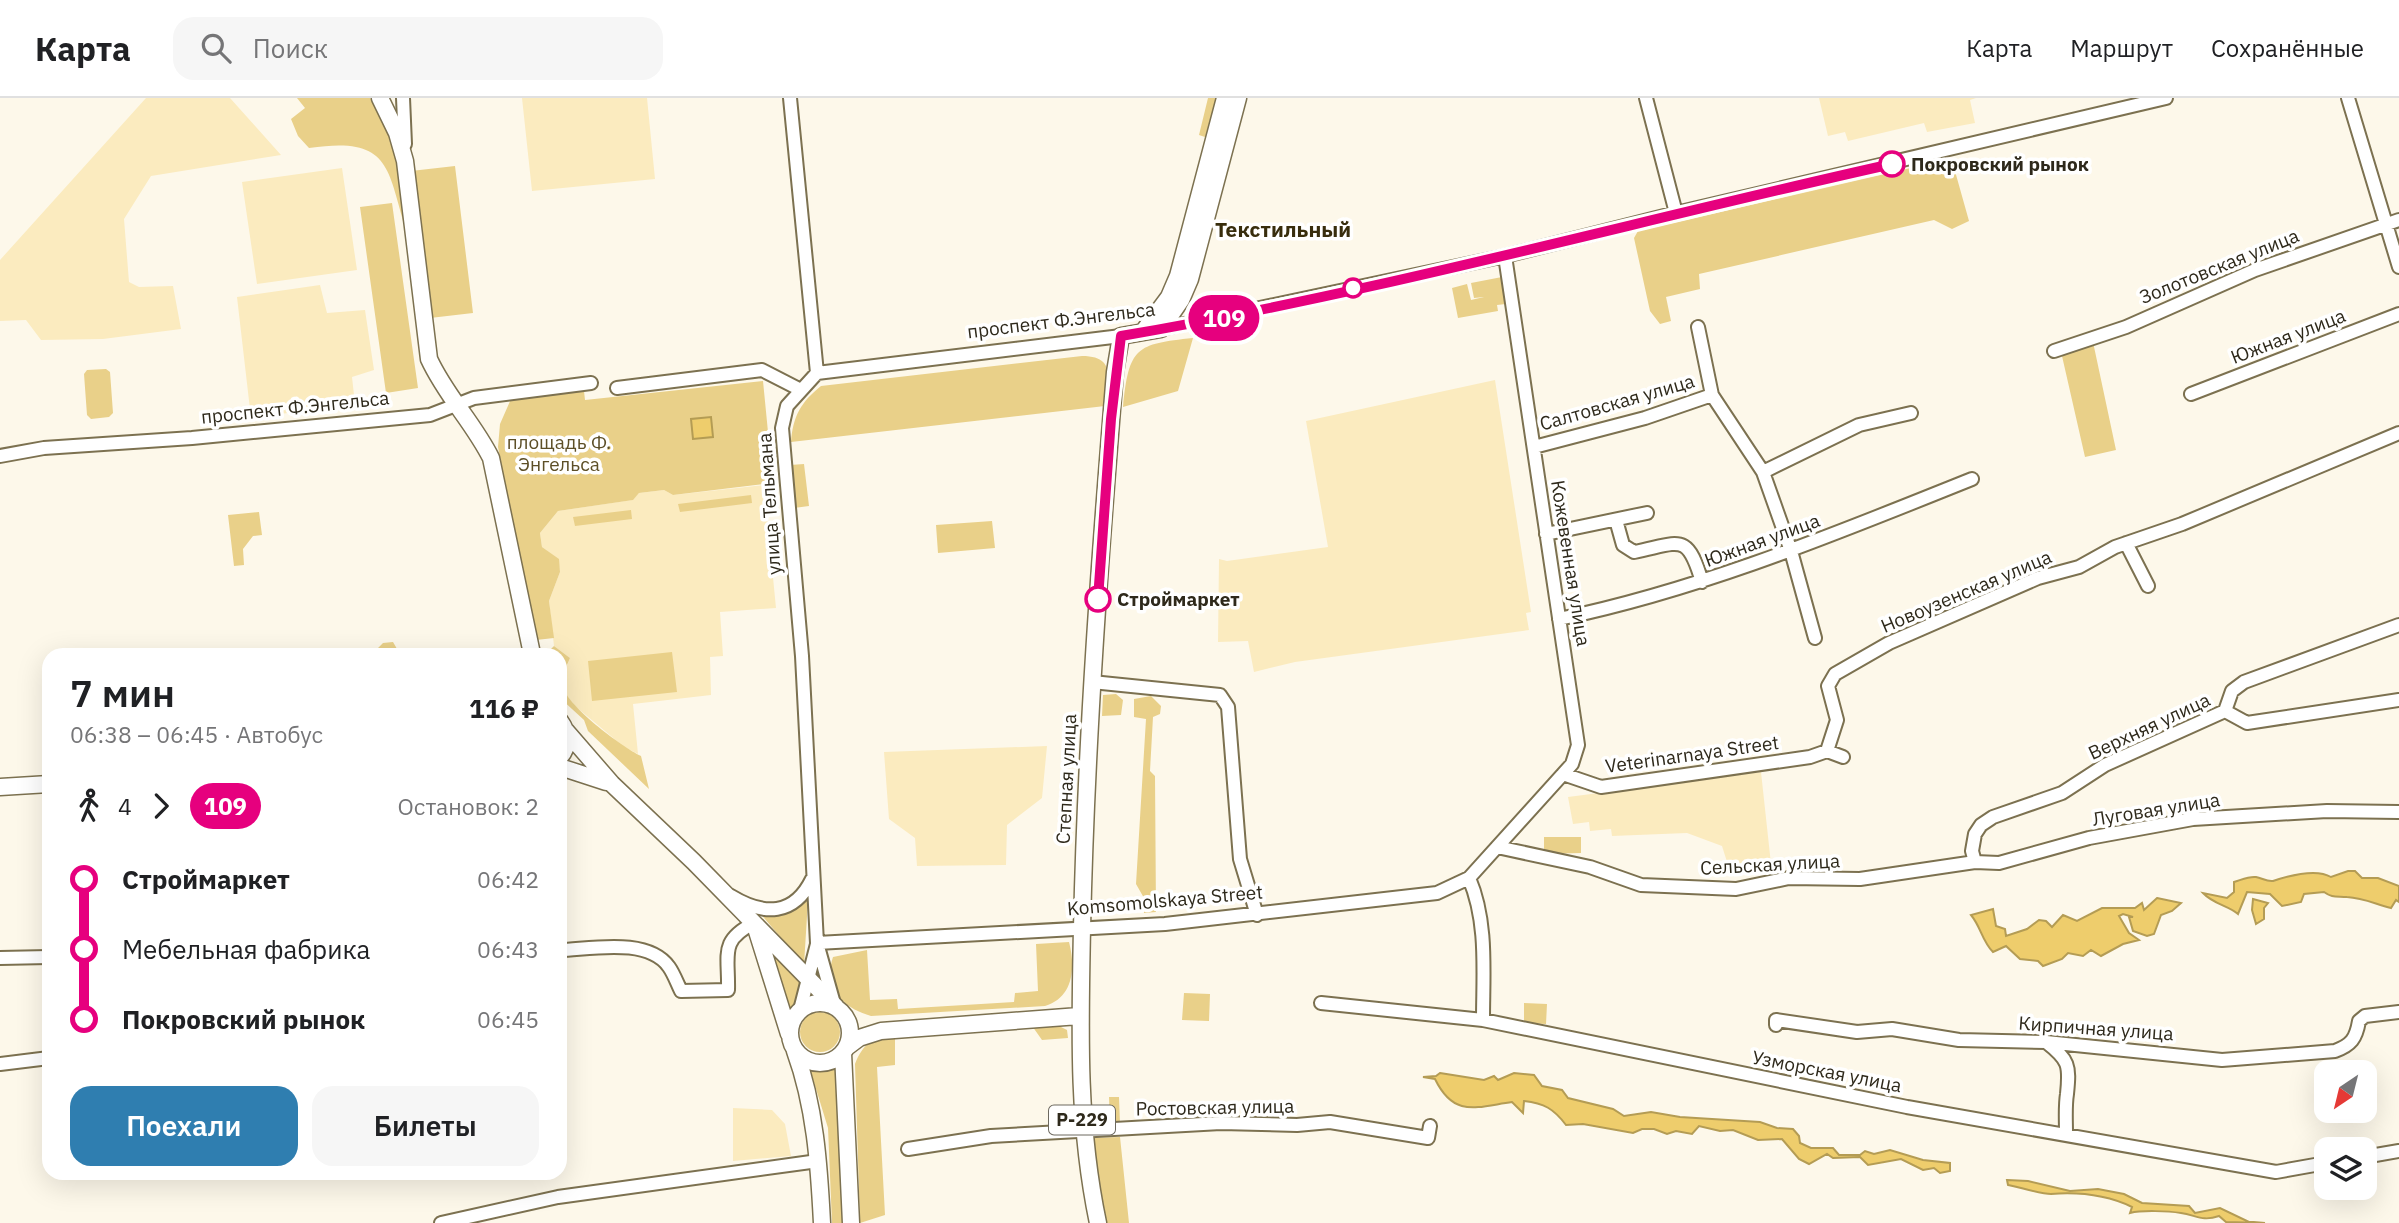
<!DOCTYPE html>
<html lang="ru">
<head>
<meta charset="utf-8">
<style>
  :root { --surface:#fff; --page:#f6f6f6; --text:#202124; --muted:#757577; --line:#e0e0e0; --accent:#2f7eb0 }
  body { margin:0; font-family:"IBM Plex Sans",sans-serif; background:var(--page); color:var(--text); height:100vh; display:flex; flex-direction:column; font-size:26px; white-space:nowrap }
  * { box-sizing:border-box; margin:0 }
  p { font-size:23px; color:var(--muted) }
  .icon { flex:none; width:38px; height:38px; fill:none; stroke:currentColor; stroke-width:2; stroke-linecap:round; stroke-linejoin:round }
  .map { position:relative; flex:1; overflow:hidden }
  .side { position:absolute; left:42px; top:550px; width:525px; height:532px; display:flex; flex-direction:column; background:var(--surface); border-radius:21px; box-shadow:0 7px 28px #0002 }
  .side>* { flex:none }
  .badge { padding:0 14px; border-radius:23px; font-size:24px; line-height:46px }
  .needle { width:46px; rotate:215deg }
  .tools { position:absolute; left:2314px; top:962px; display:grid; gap:14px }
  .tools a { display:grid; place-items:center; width:63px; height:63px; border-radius:14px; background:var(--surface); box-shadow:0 7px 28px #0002; font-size:35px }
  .map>.badge { position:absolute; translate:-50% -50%; box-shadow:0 0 0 4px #fff }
  .legs { display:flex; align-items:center; gap:10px; height:77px; padding:0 28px; font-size:23px }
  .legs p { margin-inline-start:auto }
  .headline { display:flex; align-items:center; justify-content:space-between; height:119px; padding:0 28px }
  h1 { font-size:38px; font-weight:600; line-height:52px }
  .primary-button { display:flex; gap:14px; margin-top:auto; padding:14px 28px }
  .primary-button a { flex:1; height:80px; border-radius:21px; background:var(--accent); color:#fff; font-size:28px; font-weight:600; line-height:80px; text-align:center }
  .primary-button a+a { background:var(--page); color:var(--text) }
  ul { padding:0 28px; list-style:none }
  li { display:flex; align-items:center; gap:24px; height:70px; font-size:26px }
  li i { display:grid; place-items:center; width:10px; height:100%; margin:0 9px; background:currentColor }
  li i::after { content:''; width:18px; height:18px; margin:-9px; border:5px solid; border-radius:50%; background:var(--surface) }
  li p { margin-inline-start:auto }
  li:first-child i { background:linear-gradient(#0000 50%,currentColor 0) }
  li:last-child i { background:linear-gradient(currentColor 50%,#0000 0) }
  header { display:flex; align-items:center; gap:42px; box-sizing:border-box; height:98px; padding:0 35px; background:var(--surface); border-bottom:2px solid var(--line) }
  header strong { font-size:33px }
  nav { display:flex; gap:38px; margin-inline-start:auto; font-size:24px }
  .search { width:490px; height:63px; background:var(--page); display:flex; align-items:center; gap:18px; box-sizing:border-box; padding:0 24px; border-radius:21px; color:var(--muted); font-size:26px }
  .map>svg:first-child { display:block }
</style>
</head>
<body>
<header>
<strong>Карта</strong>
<div class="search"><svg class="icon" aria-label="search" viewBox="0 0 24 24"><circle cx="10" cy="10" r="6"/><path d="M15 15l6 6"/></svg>Поиск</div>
<nav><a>Карта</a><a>Маршрут</a><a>Сохранённые</a></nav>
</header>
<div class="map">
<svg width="2399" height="1125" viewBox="0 0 2399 1125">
  <rect width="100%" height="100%" fill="#fdf8ea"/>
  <!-- built -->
  <path fill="#fbebbf" d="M146 0H230L281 57 151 78 124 121 129 184 139 189 173 188 181 231 103 241 41 242 26 222 0 223V162Z
    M522 0H647L655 81 532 93Z
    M1819 0H1976L1970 2 1975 25 1927 34 1924 25 1848 43 1845 34 1828 38Z
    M342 70 357 172 257 186 242 84Z
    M320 187 327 215 365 212 374 272 352 279 355 306 251 320 237 199Z
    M1495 282 1531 514 1526 515 1529 532 1295 564 1254 574 1248 543 1218 544 1219 461 1227 463 1328 449 1306 323Z
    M764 387 776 510 720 514 723 558 710 559 711 597 633 606 638 656 624 649 575 608 564 594 561 583 570 560 554 548 549 503 560 474 558 461 542 449 540 435 558 413 632 402 639 395 664 392 673 397Z
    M1047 648 1042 700 1007 727 1006 767 917 768 915 740 889 721 884 654Z
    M1761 674 1771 766 1728 767 1722 748 1687 735 1612 738 1611 731 1590 733 1589 724 1573 726 1568 699Z
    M733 1010 772 1012 785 1026 791 1058 733 1063Z"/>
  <!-- green -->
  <path fill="#e9d089" d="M297 0H370C398 42 401 87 407 136 387 69 391 38 309 50L298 38 291 21 305 10Z
    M1208 0H1222L1211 41 1199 37Z
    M1941 63 1953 66 1969 123 1952 131 1934 122 1699 176 1700 191 1666 199 1671 223 1660 226 1650 213 1634 140 1638 133Z
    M455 68 473 215 430 220 411 73Z
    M392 105 418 290 386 295 360 109Z
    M1502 179 1506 206 1497 207 1498 213 1458 220 1452 190 1467 186 1471 202 1484 199 1474 200 1471 185Z
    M1193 240 1178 293 1123 309C1129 249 1136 246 1193 240Z
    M2093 244 2116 352 2085 359 2062 258Z
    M1082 258C1117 258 1108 282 1105 308L791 344C793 318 801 304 821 288Z
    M106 271 110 274 113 315 109 319 91 321 87 317 84 276 87 272Z
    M763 283 773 385 673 397 664 392 639 395 633 402 558 413 540 435 542 449 559 461 560 474 549 503 554 540 536 542 498 349 500 326 511 301 584 293 585 302Z
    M804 366 809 408 794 410 790 367Z
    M751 397 752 405 680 414 678 406Z
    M631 412 632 421 575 428 573 419Z
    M259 414 262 437 253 438 243 451 244 467 234 468 228 417Z
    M992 423 995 450 938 455 936 427Z
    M393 544 400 556H372L383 545Z
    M554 548 570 560C567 568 561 578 562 586 564 606 622 649 641 658L649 691 588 633 584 622 560 600V556H551L550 552Z
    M672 554 677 594 592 603 588 563Z
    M1116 596 1123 602 1121 617 1102 618 1103 597Z
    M1151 598 1161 608 1160 616 1153 619 1150 673 1155 678 1156 814 1144 815V800L1136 786 1146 621 1134 619V601Z
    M1544 739H1581V755L1544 756Z
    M808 802 804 867 759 814H787Z
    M1069 844C1076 870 1073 900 1045 908L871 918C842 910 823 889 833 859L867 852 870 902 897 901 898 911 1014 904 1015 895 1038 893 1036 846Z
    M768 846 802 881 791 916Z
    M1184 895 1210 896 1209 923 1182 922Z
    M1524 905 1547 906 1546 926 1524 925Z
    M800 934a20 20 0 1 1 40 0a20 20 0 1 1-40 0Z
    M1051 924 1067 932 1068 940 1042 942 1030 925Z
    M895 937V967L877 969 885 1117 860 1125 855 966C863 945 874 939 895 937Z
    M838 966 843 1125H832L828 1030 809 968 827 970Z
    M1109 999H1119L1120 1026H1110Z
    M1120 1039 1129 1125H1107L1091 1040Z"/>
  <!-- water -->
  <path fill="#eecd6c" stroke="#b49c54" stroke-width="2" d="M711 319 713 339 693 341 691 321Z
    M2348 773H2355L2362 780H2378L2399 788V804L2396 802 2391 810C2375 806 2364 800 2347 799 2337 798 2332 800 2324 794L2304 796 2301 804 2282 808 2270 796 2247 794 2238 816C2229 808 2213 806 2203 795L2227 800 2234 794V784C2241 782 2249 778 2256 779 2262 780 2267 784 2273 783 2288 778 2316 770 2331 779Z
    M2157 800 2181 805 2172 813 2161 817 2154 836 2147 838 2133 833 2129 819H2133L2123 816 2119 818 2129 835 2139 842 2123 846 2101 858 2091 852 2083 858 2068 855 2062 861 2043 868 2038 863 2020 861 2006 848 1993 854C1982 843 1981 829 1971 817L1993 811 1996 828 2005 831 2006 838 2027 831 2039 822 2046 823 2052 829 2063 817 2077 823 2102 810H2135L2142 805 2144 812Z
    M2253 801 2268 805 2264 810V821L2256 826 2252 812Z
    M1440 975 1484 982 1494 978 1498 982 1514 975 1534 977 1542 988 1562 992 1568 1000 1613 1011 1624 1018 1651 1014 1680 1019 1760 1024 1777 1030 1793 1031 1799 1038 1800 1045 1811 1050H1833L1839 1057H1860L1865 1053 1874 1056 1890 1052 1923 1062 1950 1065V1073L1940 1075 1934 1070 1923 1072 1901 1061 1868 1067 1860 1059 1833 1060 1827 1056 1809 1066 1799 1061 1782 1041 1758 1042 1733 1032 1720 1033 1699 1028 1692 1036 1676 1033 1667 1036 1654 1031H1642L1633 1035 1583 1026 1566 1027C1554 1011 1544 1005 1524 1003L1523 1015 1512 1004C1476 1009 1454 1020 1435 981L1423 979 1436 978Z
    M2007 1082 2028 1083 2070 1093 2098 1091 2124 1096 2142 1105 2189 1108 2195 1115 2220 1110 2249 1124 2265 1125 2226 1124 2219 1118C2202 1124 2196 1117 2181 1115 2168 1113 2142 1112 2130 1115L2132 1109C2107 1097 2077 1094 2051 1096 2041 1096 2019 1089 2008 1087Z"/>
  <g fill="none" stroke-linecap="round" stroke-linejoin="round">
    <!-- minor casing -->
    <g stroke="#7c7150" stroke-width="16">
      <path id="minor" d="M403 0 405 46
        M790 0 817 275 787 308 782 330 802 558 817 845 833 902
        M1646 0 1676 115
        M2348 0 2399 169
        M1698 229 1712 297 1763 374 1791 453 1815 540
        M1161 231 1505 158 1676 115 2166 0
        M2054 253 2126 229 2255 172 2399 122
        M817 275 1121 238
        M617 290 762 272 799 291
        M2191 296 2399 216
        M1534 349 1645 320 1712 297
        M0 358 44 350 192 340 430 317 474 300 591 285
        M1763 374 1859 327 1911 315
        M1616 422 1623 447 1634 454C1680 445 1687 433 1702 484
        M1546 436 1647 415
        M2126 445 2148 488
        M1559 521C1703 491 1837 435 1972 381
        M1092 584 1220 597 1228 609 1240 761 1257 817
        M2225 613 2247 625 2399 602
        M1843 659 1827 653 1837 622 1828 588 1835 576 1889 545 2038 480 2079 469 2115 449 2182 426 2399 335
        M1563 676 1601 689 1810 659 1827 653
        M1497 749 1590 769 1641 787 1736 791 1789 780 1860 781 1975 764 1999 765 2089 740 2193 721 2327 713 2399 714
        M1975 764 1972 753 1975 736 1981 727 1993 719 2062 695 2105 667 2225 613 2232 593 2244 584 2399 527
        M1469 780C1488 824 1483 875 1483 922
        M731 798C764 818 794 818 812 781
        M817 845 1165 826 1437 795 1469 780 1572 666 1578 647 1505 158
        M560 852C591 851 648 839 669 869 674 876 677 885 681 893L728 892C729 856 719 843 754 825
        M0 860 49 859
        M1321 905 1483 922 1907 1009 2276 1074 2326 1065
        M800 912 817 846
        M1776 927V922L1857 934 1892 931 1959 942 2046 944 2222 962 2335 953C2351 947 2356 941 2359 923L2365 918 2399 914
        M2046 944C2069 962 2070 967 2067 996 2065 1008 2066 1022 2066 1035
        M0 966 49 960
        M908 1051 991 1038 1221 1025 1297 1027 1330 1024 1428 1040 1430 1028
        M2364 1059 2399 1053
        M441 1125 558 1099 818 1063"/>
    </g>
    <!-- major casing -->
    <g stroke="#7c7150" stroke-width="19">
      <path id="major" d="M380 0 397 35 405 63 429 261C446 298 473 324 491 360L532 556
        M1143 234 1169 199 1178 178 1225 0
        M560 623C568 634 570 647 560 659
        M566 633 612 686 694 764 836 909
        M560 669 606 684
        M0 689 49 686
        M755 827 789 936
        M790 935a30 30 0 1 1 60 0a30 30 0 1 1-60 0Z
        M847 949 859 940 881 933 1079 918
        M795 953C815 1008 819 1066 822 1125
        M843 955 851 1125
        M1098 1125C1077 1025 1080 931 1082 830 1086 644 1100 459 1115 274L1121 238 1161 231 1181 202 1190 181 1238 0"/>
    </g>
    <!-- minor -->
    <use href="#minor" stroke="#fff" stroke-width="12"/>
    <!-- major -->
    <use href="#major" stroke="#fff" stroke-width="16"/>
  </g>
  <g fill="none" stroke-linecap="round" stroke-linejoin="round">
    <!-- line-1 casing -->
    <g stroke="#fff" stroke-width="16">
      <path id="line-1" d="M1098 501 1111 321 1121 238C1380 194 1635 123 1892 66"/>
    </g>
    <!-- line-1 -->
    <use href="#line-1" stroke="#e6007e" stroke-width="10"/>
  </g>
  <!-- markers -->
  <g fill="#fff" stroke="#e6007e" stroke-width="3.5">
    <circle cx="1892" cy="66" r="12"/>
    <circle cx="1353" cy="190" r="9"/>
    <circle cx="1098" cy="501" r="12"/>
  </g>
  <g text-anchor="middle" stroke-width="7" stroke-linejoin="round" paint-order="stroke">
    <!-- shield labels -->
    <rect fill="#fff" stroke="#6d695f" stroke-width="2" x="1049" y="1007.5" width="66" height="29" rx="5"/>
    <g font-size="18" font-weight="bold" fill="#2e291b">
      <text x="1082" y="1028">Р-229</text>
    </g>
    <!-- stop labels -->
    <g font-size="19" font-weight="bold" fill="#2e291b" stroke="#fff" text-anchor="start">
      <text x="1911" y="73">Покровский рынок</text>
      <text x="1117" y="508">Строймаркет</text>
    </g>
    <!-- street labels -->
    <g font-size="19" fill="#2e291b" stroke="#fff">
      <text transform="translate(2219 168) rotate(-22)" y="7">Золотовская улица</text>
      <text transform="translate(1061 222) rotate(-7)" y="7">проспект Ф.Энгельса</text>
      <text transform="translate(2288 238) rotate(-21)" y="7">Южная улица</text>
      <text transform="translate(1617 304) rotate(-16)" y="7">Салтовская улица</text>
      <text transform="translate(295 309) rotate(-6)" y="7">проспект Ф.Энгельса</text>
      <text transform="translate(769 406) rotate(-94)" y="7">улица Тельмана</text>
      <text transform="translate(1762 442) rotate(-20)" y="7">Южная улица</text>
      <text transform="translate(1571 465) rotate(81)" y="7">Кожевенная улица</text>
      <text transform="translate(1966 493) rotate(-23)" y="7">Новоузенская улица</text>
      <text transform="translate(2149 628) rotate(-25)" y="7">Верхняя улица</text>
      <text transform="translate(1692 656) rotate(-8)" y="7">Veterinarnaya Street</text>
      <text transform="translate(1066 681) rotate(-87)" y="7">Степная улица</text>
      <text transform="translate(2156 711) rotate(-9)" y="7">Луговая улица</text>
      <text transform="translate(1770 766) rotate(-3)" y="7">Сельская улица</text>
      <text transform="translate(1165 802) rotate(-5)" y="7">Komsomolskaya Street</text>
      <text transform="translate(2096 930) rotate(4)" y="7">Кирпичная улица</text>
      <text transform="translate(1827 973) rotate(11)" y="7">Узморская улица</text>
      <text transform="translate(1215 1009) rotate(-1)" y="7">Ростовская улица</text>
    </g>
    <!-- park labels -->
    <g font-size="19" fill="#5d4f27" stroke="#fff">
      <text x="559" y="351">площадь Ф.<tspan x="559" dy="22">Энгельса</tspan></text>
    </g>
    <!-- neighbourhood labels -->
    <g font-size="21" font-weight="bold" fill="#382d0d" stroke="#fff">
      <text x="1283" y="139">Текстильный</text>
    </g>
  </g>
</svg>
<div class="tools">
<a><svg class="needle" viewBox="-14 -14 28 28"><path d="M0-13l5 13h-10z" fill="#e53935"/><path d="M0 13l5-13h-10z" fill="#757577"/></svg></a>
<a><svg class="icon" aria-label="layers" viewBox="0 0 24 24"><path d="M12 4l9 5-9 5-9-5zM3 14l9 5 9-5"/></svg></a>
</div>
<b class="badge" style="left:1224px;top:220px;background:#e6007e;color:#fff">109</b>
<section class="side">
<div class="headline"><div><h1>7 мин</h1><p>06:38 – 06:45 · Автобус</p></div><b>116 ₽</b></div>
<div class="legs"><svg class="icon" aria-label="walk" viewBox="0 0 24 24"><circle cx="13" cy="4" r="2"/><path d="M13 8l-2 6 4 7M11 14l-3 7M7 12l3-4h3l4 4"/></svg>4<svg class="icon" aria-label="forward" viewBox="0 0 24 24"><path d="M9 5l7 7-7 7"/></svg><b class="badge" style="background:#e6007e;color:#fff">109</b><p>Остановок: 2</p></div>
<ul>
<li><i style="color:#e6007e"></i><b>Строймаркет</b><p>06:42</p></li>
<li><i style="color:#e6007e"></i><span>Мебельная фабрика</span><p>06:43</p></li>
<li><i style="color:#e6007e"></i><b>Покровский рынок</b><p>06:45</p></li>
</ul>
<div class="primary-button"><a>Поехали</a><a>Билеты</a></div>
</section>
</div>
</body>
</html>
